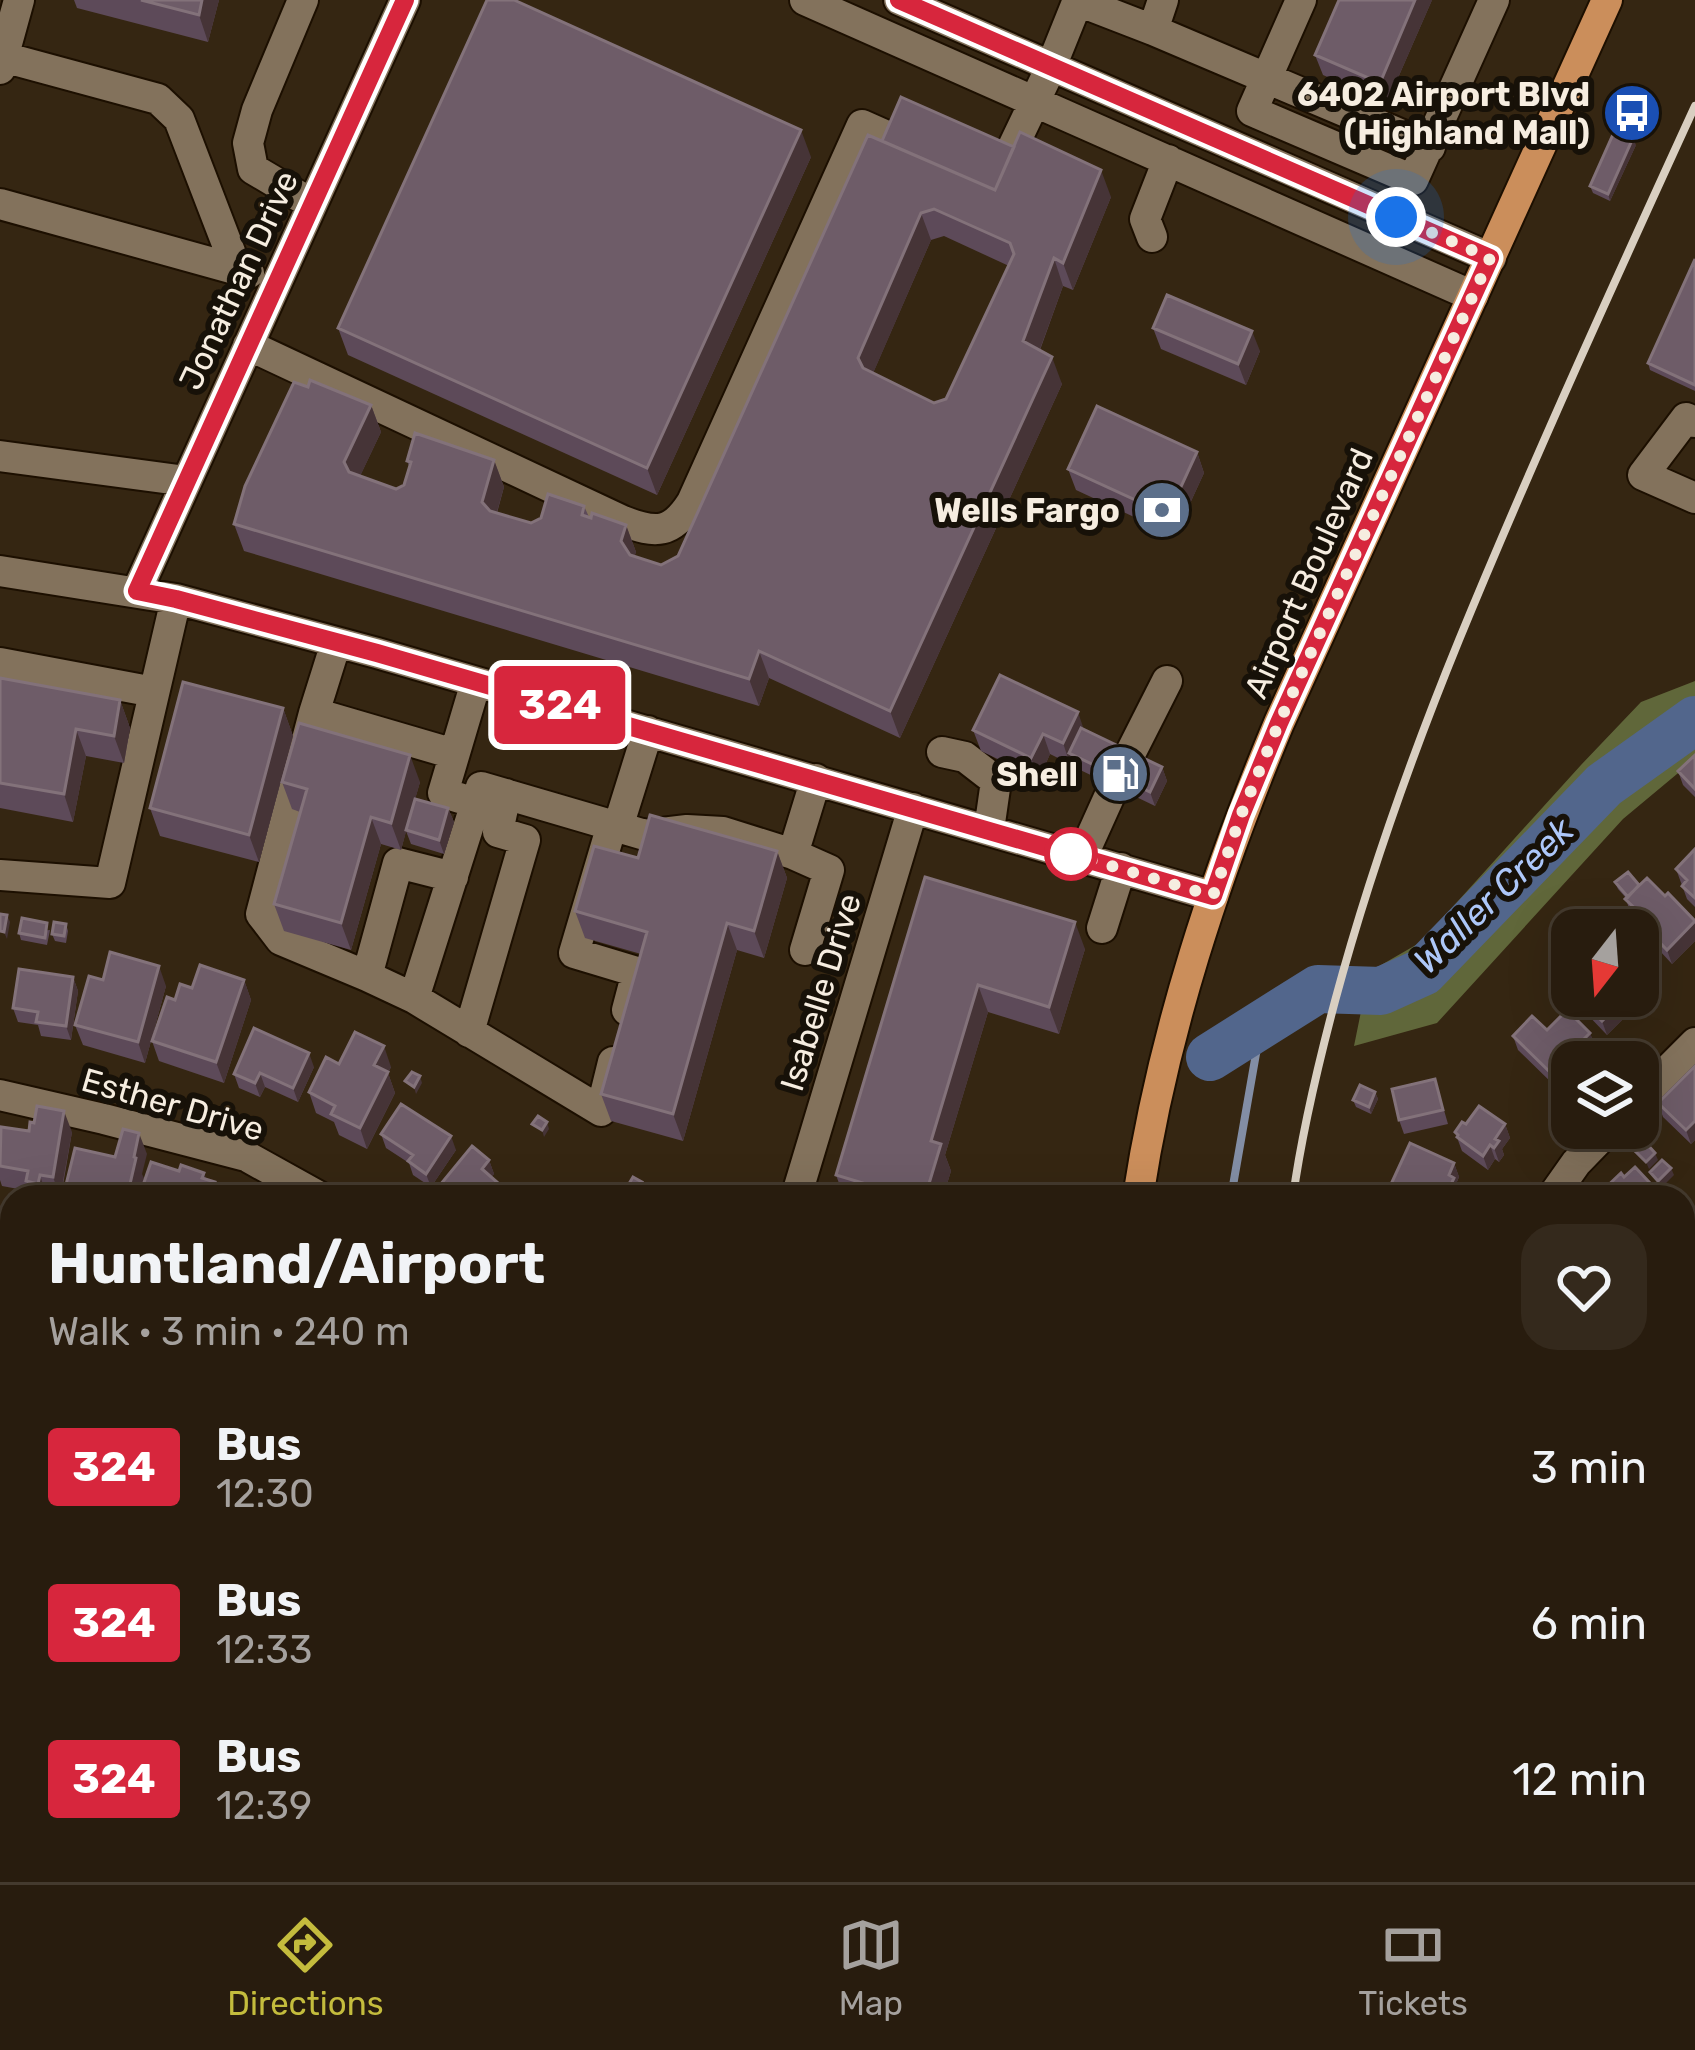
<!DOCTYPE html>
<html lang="en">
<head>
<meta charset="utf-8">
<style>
  :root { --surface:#281c0e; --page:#34291c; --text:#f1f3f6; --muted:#a5a19e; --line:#443a2e; --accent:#c4bc3d }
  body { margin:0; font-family:Rubik,sans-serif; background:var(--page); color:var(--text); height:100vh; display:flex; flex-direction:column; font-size:45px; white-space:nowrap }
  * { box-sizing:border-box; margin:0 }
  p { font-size:39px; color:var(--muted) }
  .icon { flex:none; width:66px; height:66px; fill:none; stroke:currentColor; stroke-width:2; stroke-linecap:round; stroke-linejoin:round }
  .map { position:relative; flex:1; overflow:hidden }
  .details { position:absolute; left:0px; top:1185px; width:1695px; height:699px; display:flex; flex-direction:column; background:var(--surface); border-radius:36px 36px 0 0; box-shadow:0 12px 48px #0002,0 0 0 3px var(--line) }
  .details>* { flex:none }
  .badge { padding:0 24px; border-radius:9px; font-size:42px; line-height:78px }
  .needle { width:78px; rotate:197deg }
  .tools { position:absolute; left:1551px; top:909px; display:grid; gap:24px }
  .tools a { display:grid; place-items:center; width:108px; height:108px; border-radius:24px; background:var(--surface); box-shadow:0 12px 48px #0002,0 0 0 3px var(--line); font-size:60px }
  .you { position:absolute; width:60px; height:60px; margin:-30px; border:9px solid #fff; border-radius:50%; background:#1a73e8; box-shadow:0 0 0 18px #1a73e833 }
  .map>.badge { position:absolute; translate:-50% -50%; box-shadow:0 0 0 6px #fff }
  .round { display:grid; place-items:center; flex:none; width:126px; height:126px; border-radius:36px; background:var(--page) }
  .headline { display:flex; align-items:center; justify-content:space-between; height:204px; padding:0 48px }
  h1 { font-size:57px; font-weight:700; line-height:90px }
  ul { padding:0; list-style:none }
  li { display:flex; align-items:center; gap:36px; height:156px; padding:0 48px }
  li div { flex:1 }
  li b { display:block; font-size:45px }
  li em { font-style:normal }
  li .badge { min-width:132px; font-weight:700; text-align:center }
  .tabs { display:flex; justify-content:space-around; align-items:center; height:168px; border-top:3px solid var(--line); background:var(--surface); font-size:33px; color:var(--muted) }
  .tabs a { display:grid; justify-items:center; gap:6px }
  .tabs .on { color:var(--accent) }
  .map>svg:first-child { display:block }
</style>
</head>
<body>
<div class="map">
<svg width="1695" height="1882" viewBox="0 0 1695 1882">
  <rect width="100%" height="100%" fill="#352612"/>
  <!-- forest -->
  <path fill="#60673a" d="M1695 681V759L1623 819 1437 1023 1354 1046 1369 972 1421 942 1581 765 1641 702Z"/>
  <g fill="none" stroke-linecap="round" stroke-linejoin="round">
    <!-- stream -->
    <path stroke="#838ea5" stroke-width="8" d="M1231 1197 1261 1025
      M1220 1872 1221 1882"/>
    <!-- river -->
    <path stroke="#52668c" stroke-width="48" d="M1210 1057 1318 989 1381 991 1423 972 1604 785 1695 720
      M474 1882 484 1872"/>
    <!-- minor casing -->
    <g stroke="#1c0f00" stroke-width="34">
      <path id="minor" d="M303 0 257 110 248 143 253 169 312 204
        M805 0 1473 296
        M899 0 1491 258
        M1163 0 1153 30 1351 114
        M1301 0 1252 111 1413 180 1494 0
        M1078 1 1153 30
        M3 57 158 99 179 119 237 270
        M0 69 19 0
        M1374 123 1430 147
        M1011 151 1051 67 1078 0
        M0 204 249 273
        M1152 237 1145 219 1168 160
        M248 345 623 521C656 534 672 534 692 502L862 125 889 137
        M1695 422 1686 418 1643 475 1695 498
        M0 456 186 481
        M0 571 176 599 377 653 1213 896
        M137 591 405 0
        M336 643 314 713 454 754
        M0 663 154 692
        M314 713 261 914 281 940 367 976
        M942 752 965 757 996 781 989 830
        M1126 762 1167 681
        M476 803 443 793 476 682
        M612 825 574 953 637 972 627 1010
        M618 827 648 731
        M793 854 816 779
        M1082 857 1114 786
        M0 875 110 883 176 599
        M1102 928 1121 868
        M414 998 367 976 398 863 453 877
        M469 1032 525 840 498 832 506 794
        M613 1062 601 1111 414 998 481 787 645 835 687 830 723 832 793 854 829 870 805 950
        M0 1095 104 1119 246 1156 320 1197
        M1638 1100 1695 1043
        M796 1197 913 808
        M1552 1197 1576 1163 1610 1128
        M0 1444 12 1446
        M1683 1543 1695 1555
        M565 1872 575 1882
        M1039 1872V1882
        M1547 1872 1548 1882
        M186 1882 196 1872
        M953 1882 962 1872"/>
    </g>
    <!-- major casing -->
    <g stroke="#1c0f00" stroke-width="34">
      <path id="major" d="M1138 1197C1163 1033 1215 876 1279 723L1607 0
        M1140 1872 1141 1882"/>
    </g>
    <!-- minor -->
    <use href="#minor" stroke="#83725c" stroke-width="30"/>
    <!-- major -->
    <use href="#major" stroke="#cb8e5b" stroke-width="30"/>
    <!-- rail -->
    <path stroke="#d9cfc1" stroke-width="8" d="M1293 1197C1302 1131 1318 1065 1335 1001 1369 875 1410 760 1459 640 1533 460 1614 283 1695 106
      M1298 1872 1299 1882"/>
  </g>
  <!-- wall -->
  <path fill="#5d4a59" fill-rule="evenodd" d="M74 0H219L208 42 77 8Z
    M1432 0 1387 103 1323 75 1315 55Z
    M882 141 1111 197 1073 290 1063 286 1040 350 1062 384 900 738 769 678 759 706 244 551 234 524 308 387 371 405 381 432 360 476 396 489 404 485 410 468 407 461 494 460 504 487 497 513 531 523 584 506 589 517 626 525 636 552 634 557 661 565 678 556ZM944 236 1009 266 946 399 934 403 873 373 931 240Z
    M1636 145 1610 201 1593 193 1590 186Z
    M811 157 657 495 348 355 338 328Z
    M1695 259V391L1650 370 1648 363Z
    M1153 328 1260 351 1246 385 1161 349Z
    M1197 452 1204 473 1175 536 1076 490 1068 469Z
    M0 678 120 700 130 728 124 763 86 756 73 822 0 808Z
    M283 708 293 736 259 862 160 836 150 808Z
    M973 730H1085L1162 767 1167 781 1155 806 1074 767 1072 761 1070 764 1050 754 1039 779 981 751Z
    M1695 755V797L1683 785 1678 771Z
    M282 782H420L415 799 448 808 454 822 444 854 411 844 406 831 401 850 381 844 351 950 284 931 274 904 300 812 292 809Z
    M1695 849V907L1687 899 1676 869Z
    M777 851 787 878 764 958 737 950 683 1141 611 1121 601 1094 641 954 585 938 575 911 638 858Z
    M925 877 1085 949 1059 1034 988 1012 945 1155 951 1171 943 1197H844L836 1175Z
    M1615 882 1639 885 1665 896 1695 921V941L1672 964 1645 935 1640 922 1630 913 1626 898 1618 889Z
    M66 924 68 931 66 943 55 941 52 934Z
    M50 930 47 945 21 940 19 933Z
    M73 977 78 991 71 1040 41 1036 38 1025 18 1022 13 1008Z
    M103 980 166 986 145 1063 83 1045 75 1025Z
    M244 980 251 1000 224 1083 159 1061 152 1041 192 988Z
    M1578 996 1645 997 1607 1035 1583 1010Z
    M1590 1033 1595 1047 1559 1090 1518 1050 1513 1036Z
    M339 1064 391 1067 388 1073 395 1093 367 1149 339 1135 334 1122 316 1113 309 1092Z
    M1695 1066V1140L1691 1144 1663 1117 1658 1103Z
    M314 1067 298 1102 265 1087 260 1097 239 1088 234 1074Z
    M1435 1079 1448 1124 1404 1134 1399 1120Z
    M1375 1092 1378 1099 1371 1114 1356 1107 1353 1100Z
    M1466 1124H1505L1510 1138 1502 1149 1504 1155 1499 1162 1495 1159 1488 1170 1462 1151 1455 1132Z
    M29 1131 72 1132 61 1197H32L29 1191 2 1186 0 1180V1135Z
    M381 1134 456 1150 431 1187 413 1175 409 1163 386 1148Z
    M489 1160 494 1174 491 1177 515 1197H445L440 1185Z
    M1454 1163 1459 1177 1456 1184 1459 1192 1457 1197 1397 1196 1392 1182Z
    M0 1221 12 1222V1249L0 1247Z
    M0 1309 12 1311V1384L0 1382Z
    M1695 1328V1382L1688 1388 1689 1398H1683V1334Z
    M12 1491V1543L0 1539V1494Z
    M1695 1654V1717L1683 1704V1666Z
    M0 1729 12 1741V1811L0 1799Z
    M32 1872H119L109 1882H40Z
    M278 1872H331L335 1882H287Z
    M613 1872H656L666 1882H622Z
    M711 1872H941L950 1882H721Z
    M1602 1872H1634L1635 1882H1606Z"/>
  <!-- shaded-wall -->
  <path fill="#463437" d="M202 0H219L208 42 199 15Z
    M1415 0H1432L1387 103 1380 83Z
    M801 130 811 157 657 495 647 468Z
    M1633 138 1636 145 1610 201 1608 194Z
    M1101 170 1111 197 1073 290 1063 263Z
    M921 213 931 240 868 385 858 358Z
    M1054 258 1063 286 1033 368 1023 341Z
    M1252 331 1260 351 1246 385 1238 364Z
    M1052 357 1062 384 900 738 890 711Z
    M371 405 381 432 354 489 344 462Z
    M1197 452 1204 473 1175 536 1168 515Z
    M494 460 504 487 492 529 482 502Z
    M626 525 636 552 631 568 621 541Z
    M759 651 769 678 759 706 749 679Z
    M120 700 130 728 124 763 114 736Z
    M283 708 293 736 259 862 249 835Z
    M1078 712 1085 733 1069 753 1072 761 1070 764 1063 743Z
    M76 729 86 756 73 822 64 794Z
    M1043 734 1050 754 1039 779 1031 758Z
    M410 755 420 782 401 850 391 823Z
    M1162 767 1167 781 1155 806 1150 792Z
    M448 808 454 822 444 854 439 840Z
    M371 817 381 844 351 950 341 923Z
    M777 851 787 878 764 958 754 931Z
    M7 915 10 922 7 939 4 932Z
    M1075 922 1085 949 1059 1034 1049 1007Z
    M1695 922V941L1672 964 1667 950Z
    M727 923 737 950 683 1141 673 1114Z
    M159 966 166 986 145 1063 138 1042Z
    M73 977 78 991 71 1040 66 1026Z
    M244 980 251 1000 224 1083 216 1062Z
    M1640 983 1645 997 1607 1035 1602 1021 1627 996H1638V985Z
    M978 985 988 1012 945 1155 951 1171 943 1197H925L931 1141Z
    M1590 1033 1595 1047 1583 1059V1062H1572V1077L1559 1090 1554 1076 1576 1047Z
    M384 1046 391 1067 388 1073 395 1093 367 1149 360 1128 374 1065Z
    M309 1053 314 1067 298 1102 293 1088Z
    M260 1073 265 1087 260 1097 255 1083Z
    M420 1076 422 1083 416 1094 414 1087Z
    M1375 1092 1378 1099 1371 1114 1369 1107Z
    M64 1111 72 1132 60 1197 53 1177Z
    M1695 1121V1140L1691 1144 1686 1130Z
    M547 1122 549 1129 544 1137 542 1130Z
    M1505 1124 1510 1138 1502 1149 1504 1155 1499 1162 1494 1148 1495 1139Z
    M139 1133 147 1154 142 1174 144 1178 139 1197H127Z
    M451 1136 456 1150 431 1187 426 1174Z
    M1490 1145 1495 1159 1488 1170 1483 1156Z
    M1655 1153 1658 1160 1649 1169 1646 1162Z
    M489 1160 494 1174 487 1183 482 1169Z
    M1454 1163 1459 1177 1456 1184 1459 1192 1457 1197H1445L1449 1175Z
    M1671 1168 1674 1175 1661 1188 1658 1181Z
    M204 1173 212 1193 215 1182 220 1197H209L202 1178Z
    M40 1175 47 1197H43L38 1184Z
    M642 1182 644 1189 639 1197H637L635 1193Z
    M1649 1182 1654 1196 1640 1197 1638 1192Z
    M1695 1363V1382L1688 1388 1689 1398 1683 1374Z
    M1685 1625 1690 1639 1683 1646V1627Z
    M99 1872H119L109 1882H88Z
    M325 1872H331L335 1882H318L317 1880Z
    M310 1873 314 1882H301Z"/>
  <!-- building -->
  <path fill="#6e5c68" stroke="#83727a" stroke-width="3" fill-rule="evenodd" d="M141 0H202L199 15Z
    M487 0H514L801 130 647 468 338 328Z
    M1339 0H1415L1380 83 1315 55Z
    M901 97 1014 147 995 190 882 141Z
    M1615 130 1633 138 1608 194 1590 186Z
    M1020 132 1101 170 1063 263 1054 258 1023 341 1052 357 890 711 759 651 749 679 234 524 245 486 294 382 308 387 310 380 371 405 344 462 349 472 396 489 404 485 411 462 407 461 415 433 494 460 482 502 490 511 531 523 541 518 548 494 584 506 582 515 591 518 592 513 626 525 621 541 630 555 661 565 678 556 868 135 995 190ZM934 209 1010 243 1014 254 946 399 934 403 863 368 858 358 921 213Z
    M1695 259V385L1648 363Z
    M1167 295 1252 331 1238 364 1153 328Z
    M1097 406 1197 452 1168 515 1068 469Z
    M1000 675 1078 712 1063 743 1043 734 1031 758 973 730Z
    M0 678 120 700 114 736 76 729 64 794 0 783Z
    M183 682 283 708 249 835 150 808Z
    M299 723 410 755 391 823 371 817 341 923 274 904 307 789 282 782Z
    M1081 728 1162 767 1150 792 1069 753Z
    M1695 755V789L1678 771Z
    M415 799 448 808 439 840 406 830Z
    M650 815 777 851 754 931 727 923 673 1114 601 1094 647 932 575 911 594 846 638 858Z
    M1695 849V898L1682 886 1687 880 1676 869Z
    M1628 872 1639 885 1628 897 1615 882Z
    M925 877 1075 922 1049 1007 978 985 931 1141 941 1144 925 1197H909L836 1175Z
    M1647 878 1665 896 1668 893 1695 921 1667 950 1639 921 1644 917 1625 899Z
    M0 914 7 915 4 932 0 931Z
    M22 918 47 923 45 938 19 933Z
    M54 922 66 924 64 936 52 934Z
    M110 952 159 966 138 1042 75 1025 89 976 103 980Z
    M200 965 244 980 216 1062 152 1041 167 997 175 1000 180 984 192 988Z
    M19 969 73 977 66 1026 36 1022 38 1012 13 1008Z
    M1578 996H1627L1602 1021Z
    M1567 1010 1590 1033 1576 1047 1579 1050 1554 1076 1513 1036 1532 1016 1547 1030Z
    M254 1028 309 1053 293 1088 260 1073 255 1083 234 1074Z
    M355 1032 384 1046 374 1065 388 1072 360 1128 331 1114 335 1106 309 1092 326 1057 339 1064Z
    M1695 1066V1121L1686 1130 1658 1103Z
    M412 1072 420 1076 414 1087 405 1081Z
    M1435 1079 1443 1110 1399 1120 1392 1089Z
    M1360 1085 1375 1092 1369 1107 1353 1100Z
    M401 1104 451 1136 426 1174 408 1161 413 1155 381 1134Z
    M37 1106 64 1111 53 1177 40 1175 38 1184 26 1181 28 1171 0 1166 1 1127 29 1131 30 1122 34 1123Z
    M1479 1106 1505 1124 1495 1139 1499 1141 1494 1148 1490 1145 1483 1156 1457 1137 1458 1135 1455 1132 1462 1122 1466 1124Z
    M538 1116 547 1122 542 1130 532 1124Z
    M123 1129 139 1133 134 1157 136 1158 127 1197H105L95 1195V1197H63L75 1148 115 1157Z
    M1410 1143 1454 1163 1449 1175 1454 1178 1445 1197H1425L1392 1182Z
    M1646 1143 1655 1153 1646 1162 1636 1152Z
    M472 1146 489 1160 482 1169 514 1197H455L440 1185Z
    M1662 1160 1671 1168 1658 1181 1650 1172Z
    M151 1162 179 1171 181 1165 204 1173 202 1178 215 1182 210 1197H139Z
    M1635 1167 1649 1182 1638 1192 1641 1197H1585L1596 1187 1601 1192 1621 1173 1624 1177Z
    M633 1177 642 1182 635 1193 627 1187Z
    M0 1221 12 1222V1242L0 1241Z
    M0 1309 12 1311V1353L9 1370 0 1369Z
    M1692 1325 1695 1328V1363L1683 1374V1384V1334Z
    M1695 1431V1446L1687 1438Z
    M2 1488 12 1491V1530L0 1527V1494Z
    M1695 1654V1708L1683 1695V1666Z
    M0 1729 12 1741V1798L10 1800 0 1790Z
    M1695 1835V1848L1688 1841Z
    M42 1872H99L88 1882 83 1878 79 1882H52Z
    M253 1872H266L277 1882H242Z
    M286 1872H325L317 1880 310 1873 301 1882H296Z
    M625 1872H656L666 1882H635Z
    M727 1872H939L950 1882H723L730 1875Z
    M488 1876 497 1882H482Z
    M981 1879 1021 1880 1022 1882H975Z"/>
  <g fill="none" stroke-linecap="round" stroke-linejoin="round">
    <!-- line casing -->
    <g stroke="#fff" stroke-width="27">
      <path id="line" d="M405 0 137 591 176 599 377 653 1213 896 1241 815 1279 723 1490 258 899 0"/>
    </g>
    <!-- line -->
    <use href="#line" stroke="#d7263d" stroke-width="18"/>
    <!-- walk -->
    <path stroke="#f6ede0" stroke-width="12" stroke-dasharray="0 21.6" d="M1071 854 1213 896 1241 815 1279 723 1490 258 1396 217"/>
  </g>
  <!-- icons -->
  <defs>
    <g id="bus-disc" transform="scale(3)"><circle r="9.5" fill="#1a4fb4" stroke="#171108"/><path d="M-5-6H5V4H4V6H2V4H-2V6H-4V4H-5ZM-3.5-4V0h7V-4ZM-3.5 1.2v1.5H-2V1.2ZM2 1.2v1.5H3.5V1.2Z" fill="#fff"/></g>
    <g id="bank-disc" transform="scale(3)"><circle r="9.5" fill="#5c6f8a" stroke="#171108"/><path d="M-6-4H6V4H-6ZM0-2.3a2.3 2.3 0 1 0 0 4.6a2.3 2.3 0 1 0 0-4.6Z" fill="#fff"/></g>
    <g id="fuel-disc" transform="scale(3)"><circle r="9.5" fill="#5c6f8a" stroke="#171108"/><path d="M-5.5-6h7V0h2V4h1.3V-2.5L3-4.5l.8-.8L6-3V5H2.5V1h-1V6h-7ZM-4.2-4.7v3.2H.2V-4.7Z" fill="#fff"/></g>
  </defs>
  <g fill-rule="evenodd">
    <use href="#bus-disc" x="1632" y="113"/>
    <use href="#bank-disc" x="1162" y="510"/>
    <use href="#fuel-disc" x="1120" y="774"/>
  </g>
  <!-- markers -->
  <circle fill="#fff" stroke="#d7263d" stroke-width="6" cx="1071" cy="854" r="24"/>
  <g text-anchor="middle" stroke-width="12" stroke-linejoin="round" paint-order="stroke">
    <!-- poi labels -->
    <g font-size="33" font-weight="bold" fill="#f6ede0" stroke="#171108" text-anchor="end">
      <text x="1590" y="106">6402 Airport Blvd<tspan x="1590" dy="38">(Highland Mall)</tspan></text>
      <text x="1120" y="522">Wells Fargo</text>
      <text x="1078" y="786">Shell</text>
    </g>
    <!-- street labels -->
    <g font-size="33" fill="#f6ede0" stroke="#171108">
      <text transform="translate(238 280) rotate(-65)" y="12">Jonathan Drive</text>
      <text transform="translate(1308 573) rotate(-66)" y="12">Airport Boulevard</text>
      <text transform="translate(820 992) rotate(-73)" y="12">Isabelle Drive</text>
      <text transform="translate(173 1104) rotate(16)" y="12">Esther Drive</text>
    </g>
    <!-- water labels -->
    <g font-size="36" font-style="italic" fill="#adc7f9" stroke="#171108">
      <text transform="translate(1493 895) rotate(-44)" y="13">Waller Creek</text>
    </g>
  </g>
</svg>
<div class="tools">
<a><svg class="needle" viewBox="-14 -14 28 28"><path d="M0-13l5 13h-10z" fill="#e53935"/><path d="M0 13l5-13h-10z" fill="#a5a19e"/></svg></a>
<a><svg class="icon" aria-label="layers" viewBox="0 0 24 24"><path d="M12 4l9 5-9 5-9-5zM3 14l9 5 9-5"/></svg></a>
</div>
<div class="you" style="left:1396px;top:217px"></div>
<b class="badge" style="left:560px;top:705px;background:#d7263d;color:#fff">324</b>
<section class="details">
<div class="headline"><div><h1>Huntland/Airport</h1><p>Walk · 3 min · 240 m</p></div><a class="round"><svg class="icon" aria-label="heart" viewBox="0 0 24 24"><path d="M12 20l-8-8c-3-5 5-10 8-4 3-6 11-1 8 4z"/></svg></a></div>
<ul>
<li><span class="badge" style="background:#d7263d;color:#fff">324</span><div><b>Bus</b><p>12:30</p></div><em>3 min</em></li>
<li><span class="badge" style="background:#d7263d;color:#fff">324</span><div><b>Bus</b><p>12:33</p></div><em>6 min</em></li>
<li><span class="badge" style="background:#d7263d;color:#fff">324</span><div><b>Bus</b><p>12:39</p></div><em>12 min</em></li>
</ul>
</section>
</div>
<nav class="tabs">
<a class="on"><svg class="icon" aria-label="directions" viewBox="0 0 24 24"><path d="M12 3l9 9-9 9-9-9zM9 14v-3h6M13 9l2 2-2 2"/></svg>Directions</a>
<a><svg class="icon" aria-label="map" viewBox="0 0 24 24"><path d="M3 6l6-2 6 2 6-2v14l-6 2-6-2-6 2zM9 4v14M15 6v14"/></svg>Map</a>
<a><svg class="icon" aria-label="tickets" viewBox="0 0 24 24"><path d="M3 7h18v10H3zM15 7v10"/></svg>Tickets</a>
</nav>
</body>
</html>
